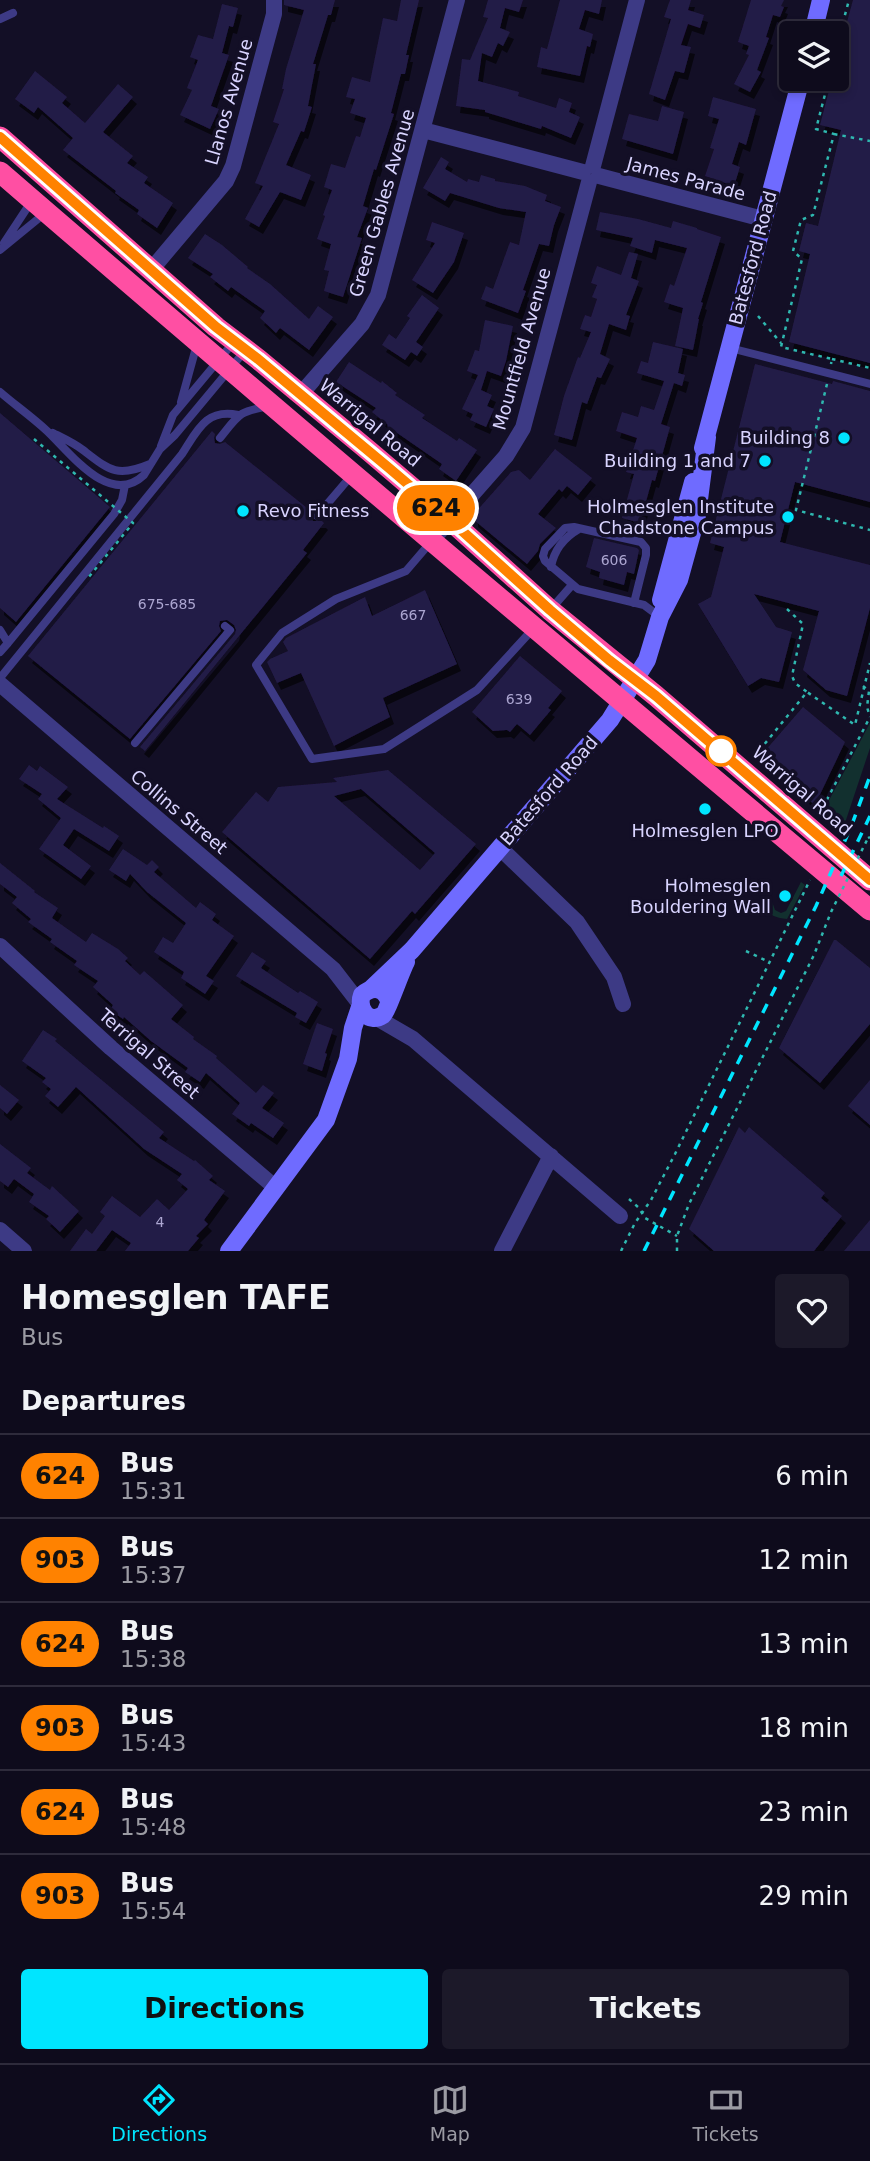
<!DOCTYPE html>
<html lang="en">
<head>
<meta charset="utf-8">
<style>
  :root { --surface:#0e0b1c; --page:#1c1929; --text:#f1f3f6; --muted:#9b9ba3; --line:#2e2b3b; --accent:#00e5ff }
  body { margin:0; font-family:"DejaVu Sans",sans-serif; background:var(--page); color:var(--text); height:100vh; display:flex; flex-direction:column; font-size:26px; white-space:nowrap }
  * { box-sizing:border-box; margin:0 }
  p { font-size:23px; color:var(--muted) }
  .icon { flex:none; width:38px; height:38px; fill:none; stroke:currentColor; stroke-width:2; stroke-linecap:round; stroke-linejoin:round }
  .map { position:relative; height:1251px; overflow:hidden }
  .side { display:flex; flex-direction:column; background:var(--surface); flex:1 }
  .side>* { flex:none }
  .badge { padding:0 14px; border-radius:23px; font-size:24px; line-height:46px }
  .buttons { position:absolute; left:779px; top:21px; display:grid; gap:14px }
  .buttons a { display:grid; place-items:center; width:70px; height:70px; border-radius:7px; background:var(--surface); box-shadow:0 4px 10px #0003,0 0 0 2px var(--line); font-size:35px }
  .map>.badge { position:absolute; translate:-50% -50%; box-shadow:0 0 0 4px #fff }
  h2 { padding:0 21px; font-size:26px; line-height:63px }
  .round { display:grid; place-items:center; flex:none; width:74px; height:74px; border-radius:7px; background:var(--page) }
  .summary { display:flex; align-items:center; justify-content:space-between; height:119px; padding:0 21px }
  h1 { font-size:33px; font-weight:700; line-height:52px }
  .action { display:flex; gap:14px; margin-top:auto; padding:14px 21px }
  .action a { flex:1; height:80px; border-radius:7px; background:var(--accent); color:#111; font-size:28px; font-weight:700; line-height:80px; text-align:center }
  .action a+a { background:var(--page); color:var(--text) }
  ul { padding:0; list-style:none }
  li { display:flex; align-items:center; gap:21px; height:84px; padding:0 21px; border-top:2px solid var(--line) }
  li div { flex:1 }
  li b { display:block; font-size:26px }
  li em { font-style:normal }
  li .badge { min-width:77px; font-weight:700; text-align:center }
  .tabs { display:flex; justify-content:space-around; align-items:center; height:98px; border-top:2px solid var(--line); background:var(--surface); font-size:19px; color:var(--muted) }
  .tabs a { display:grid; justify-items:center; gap:4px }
  .tabs .current { color:var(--accent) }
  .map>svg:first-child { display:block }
</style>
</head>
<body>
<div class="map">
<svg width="870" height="1251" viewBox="0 0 870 1251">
  <defs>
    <filter id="shadow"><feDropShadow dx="4" dy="7" stdDeviation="0" flood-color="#0009"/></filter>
  </defs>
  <rect width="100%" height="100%" fill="#130f26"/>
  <!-- green -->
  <path fill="#12302f" d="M870 723V748L845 823 836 820 826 806Z
    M801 882 805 885 787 919C777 918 769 916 765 906L770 896 775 910 781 913 786 911Z"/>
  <!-- building -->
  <path fill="#241b47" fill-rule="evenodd" filter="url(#shadow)" d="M284 0H335L331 15H328L313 64H316L308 106 312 107 304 132 301 131 286 165 311 175 301 200 280 192 259 227 245 219 263 186 255 183 279 124 273 122 284 89H282L286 69 304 10 284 5Z
    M401 0H419L406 55H409L405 74H401L391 113 394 114 376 170 374 169 363 206 368 208 357 237 362 238 343 297 324 291 329 271 324 270 331 244 317 239 325 216 323 215 332 190 324 187 331 164 345 168 356 136 360 137 366 118 350 113 355 99 346 97 352 77 370 82 383 18 397 21Z
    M488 0H523L519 12 505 8 500 28 510 32 503 46 498 43 492 57 482 53 478 81 519 92 518 96 556 108 559 98 572 103 569 112 580 117 571 138 542 126 541 129 485 112V110L456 106 462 59 470 60 488 18 483 17Z
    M560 0H602L599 14 585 10 579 29 593 34 590 47 587 46 580 76 537 67 541 47 547 49Z
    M670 0H691L688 10 704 15 700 28 688 24 681 45 691 47 684 73 675 71 665 100 649 94 671 19 664 17Z
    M751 0H784L781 6 784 7 780 17 773 15 766 37 769 38 757 70 761 72 750 92 734 84 749 55 746 54 749 46 738 42Z
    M853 0H870V363L789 342 810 254 799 251 806 223 818 226 841 130 820 125 832 79H836V62Z
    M222 4 238 8 233 27 229 26 222 53 229 55 211 106 219 109 210 129 180 115 192 90 187 88 198 60 190 57 198 35 213 39Z
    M35 71 67 97 62 103 85 123 118 84 133 97 103 132 133 156 127 163 148 177 144 183 173 203 157 228 137 214 139 210 115 193 116 191 63 150 73 138 38 107 34 113 15 99Z
    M713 97 756 109 746 145 739 142 732 164 740 167 734 186 705 176 714 149 710 148 719 119 708 116Z
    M662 106 684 112 673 154 622 139 629 114 658 121Z
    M441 157 449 162 445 169 467 182 468 179 479 182 481 175 495 179V181L525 186 547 195 545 201 561 207 554 225 549 246 539 244 523 290 526 291 518 313 481 299 486 286 493 289 510 242 519 245 526 212 499 208 450 193 445 201 423 188Z
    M600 212 638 219 671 228 673 221 697 228V229L721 237 701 302 703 303 698 319H699L693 350 675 346 683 308 664 302 670 284 674 286 687 248 655 240 652 253 630 246 633 238 596 230Z
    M432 222 464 233 454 262 433 293 412 280 435 243 426 240Z
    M205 234 222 245 248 267 247 268 270 284 309 319 318 306 333 317 309 350 280 328 276 333 260 318 265 311 231 287 228 291 210 277 213 274 188 258Z
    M629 252 638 254 631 278 639 281 626 315 630 316 626 330 609 324 600 354 610 359 601 378 597 377 587 404 582 402 572 440 554 435 564 396 578 357 580 358 591 332 580 329 585 315 591 317 597 299 592 297 597 285 591 283 597 266 621 275Z
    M422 295 439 308 416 342 423 347 417 356 411 352 405 360 382 345 389 334 396 339 410 318 407 316Z
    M485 320 513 326 506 361 501 376 487 371 481 390 492 395 487 406 494 409 486 427 470 420 473 414 462 409 478 375 467 371 475 350 479 351Z
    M653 342 683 349 678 373 685 375 682 386 674 383 661 424 670 427 655 481 652 480 640 523 622 518 634 474 626 472 637 438 616 431 622 412 638 417 641 406 654 410 664 381 637 373 641 361 648 363Z
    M349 362 381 383 382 381 397 393 395 395 425 415 422 418 457 441 459 438 477 450 456 481 439 469 442 464 387 426 388 425 372 412 376 408 336 382Z
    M755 364 832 384 833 381 870 391V502L795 482 780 542 870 565V608L847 696 826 690 803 670 819 611 754 594 776 627 792 632 779 682 761 678 748 686 698 604 711 597 724 547 710 543Z
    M0 413 110 507 16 622 0 608Z
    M212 431 215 434 214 438 215 443 220 444 225 442 312 512 311 518 313 521H322L324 523 303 550 307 553 145 751 140 747 235 634 236 630 234 625 227 620 220 621 219 626 221 631 130 739 28 656Z
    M555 449 592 478 578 495 567 486 562 492 559 489 538 514 556 528 540 544 538 551 527 564 474 520V514L511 472 519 470 530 480Z
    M594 538 637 548 639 550 634 574 627 572 624 585 599 578 600 572 586 567Z
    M425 590 457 664 383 698 390 717 334 746 301 673 277 683 267 662 270 659 288 651 283 642 286 638 365 597 372 616Z
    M520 656 562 691 548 708 551 710 530 735 517 724 510 732 507 730 493 731 472 712Z
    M803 707 845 742 815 805 758 759Z
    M29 765 37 771 40 766 68 787 57 799 103 828 104 826 119 836 109 851 74 829 63 845 91 866 81 879 39 849 61 818 38 799 42 794 19 779Z
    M388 770 476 844 415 914 412 911 370 959 222 832 256 792 268 802 278 787 337 782 333 778ZM361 789 435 853 420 870 334 796Z
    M123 849 147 865 152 860 159 867 154 872 196 908 200 902 216 914 212 920 234 936 206 976 214 981 205 994 181 978 184 972 154 952 163 937 173 943 186 923 147 892 130 874 126 881 109 870Z
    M0 863 35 891 34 892 58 908 52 918 86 942 92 933 118 949 128 958 125 961 140 975 144 971 183 1005 171 1019 194 1037 193 1039 217 1056 216 1058 256 1093 263 1085 274 1093 262 1108 284 1123 273 1138 251 1123 249 1126 232 1114 240 1103 206 1073 200 1082 185 1072 188 1068 151 1041 124 1017 123 1019 110 1010 113 1005 93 987 98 981 74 965 77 961 50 942 52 939 28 922 31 919 12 903 17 897 0 884Z
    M834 940H836L870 968V1024L820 1083 779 1048Z
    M252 952 266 961 261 968 298 993 300 991 318 1002 306 1023 295 1017 297 1013 236 976Z
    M317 1023 333 1029 325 1053 327 1054 322 1071 303 1064Z
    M43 1030 57 1039 55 1041 164 1132 159 1138 194 1161 195 1160 213 1176 209 1180 225 1191 204 1220 208 1224 196 1236 199 1238 188 1251H125L131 1243 112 1230 96 1251H70L86 1229 92 1234 105 1216 100 1212 112 1196 140 1217 157 1199 169 1210 188 1189 177 1180 182 1174 144 1149 76 1087 58 1107 45 1096 51 1089 42 1082 46 1078 22 1061Z
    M870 1080V1125L848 1106Z
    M0 1085 19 1100 7 1114 0 1108Z
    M739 1127 745 1133 749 1127 825 1193 821 1198 842 1216 814 1251H714L689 1229Z
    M0 1144 31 1168 27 1173 50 1190 52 1186 79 1211 60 1232 46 1219 49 1216 29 1202 34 1194 14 1179 8 1187 0 1181Z
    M870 1220V1251H844Z"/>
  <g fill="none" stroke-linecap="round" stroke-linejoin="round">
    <!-- path -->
    <path stroke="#2fb8b0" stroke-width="2.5" stroke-dasharray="3.5 5" stroke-linecap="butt" d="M836 48 849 0
      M829 79 816 129 834 134 813 215 801 220 793 251 802 259 781 347 832 359 831 364
      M834 134 870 141
      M758 316 781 343
      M832 359 870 368
      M827 384 796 510 870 530
      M787 609 803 624 792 676 795 683 807 692
      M863 686 869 691 867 707 870 717
      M754 757 807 692 855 725 870 663
      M819 815 870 717
      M868 838 870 837
      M746 951 769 962
      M629 1199 639 1208 645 1218 677 1236
      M621 1251 635 1223 651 1200 675 1154 810 880
      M677 1251V1236L689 1204 814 955 831 912"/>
    <!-- lane -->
    <path stroke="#3d3a85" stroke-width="8" d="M0 19 13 13
      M4 243 31 202
      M0 250 44 214
      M730 348 870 384
      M0 392C15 405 32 417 46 430 70 452 109 508 144 475L160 449 175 435 244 352
      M181 402 197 344
      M53 433C63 438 74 443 83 450 109 470 117 478 150 464
      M220 438C240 413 238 412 269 406
      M161 446 173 415 233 343
      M317 516 351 476
      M430 543 406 571 336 599 282 633 256 665 312 759 384 749 477 690 533 629
      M551 567C554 550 565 537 579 529
      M634 603 646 555V548L641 542 574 527 565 528 545 549 543 556 545 561 578 589 644 605 660 617
      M551 609 572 585
      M0 630 8 643 0 652
      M8 643 114 514 122 500 125 485
      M0 678 182 454C197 431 206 408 238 415
      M135 743 230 630 225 626"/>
    <!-- street -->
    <path stroke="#3d3a85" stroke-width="16" d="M423 130 583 172
      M593 166 637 0
      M599 176 763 219
      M151 270 226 181 233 166 274 14V0
      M300 395 362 324 378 295 457 0
      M432 540 506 456 523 428 589 182
      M0 684 333 969 360 1004
      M500 848 577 922 614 977 623 1004
      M0 946 111 1048 276 1188
      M377 1018 413 1039 620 1216
      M0 1230 24 1251
      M502 1251 551 1156"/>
    <!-- secondary -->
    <path stroke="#6f6bff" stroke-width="18" d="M813 33 821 0
      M703 448 801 79
      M661 600 693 482
      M371 989 412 950 610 720 647 660 660 617 679 580 697 515 707 437
      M389 1001C385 988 373 985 362 995 357 1008 368 1025 383 1015 387 1012 401 971 406 962
      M229 1251 326 1120 348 1059 353 1028 360 1007"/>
    <!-- highway -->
    <path stroke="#ff4fa3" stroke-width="21" d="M0 137 216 327 258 359 369 451 450 520 550 610 656 696 870 880
      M0 172C288 421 579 666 870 910"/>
    <!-- rail -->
    <path stroke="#00e5ff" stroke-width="3.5" stroke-dasharray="10 9" stroke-linecap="butt" d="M841 876 870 816
      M644 1251 816 906 851 827 870 776"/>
    <!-- path-bridge -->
    <path stroke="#2fb8b0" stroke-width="2.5" stroke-dasharray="3.5 5" stroke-linecap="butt" d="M34 439 133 523 88 578
      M831 912 868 838"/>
  </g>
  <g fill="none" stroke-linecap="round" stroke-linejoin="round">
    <!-- line casing -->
    <g stroke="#fff" stroke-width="16">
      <path id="line" d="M0 137 216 327 258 359 389 468 450 520 550 610 609 660 656 696 870 880"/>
    </g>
    <!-- line -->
    <use href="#line" stroke="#ff8200" stroke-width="10"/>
  </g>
  <!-- markers -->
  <g fill="#00e5ff" stroke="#130f26" stroke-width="2.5">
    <circle cx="844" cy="438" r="7"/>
    <circle cx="765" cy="461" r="7"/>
    <circle cx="243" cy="511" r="7"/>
    <circle cx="788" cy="517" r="7"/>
    <circle cx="705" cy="809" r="7"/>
    <circle cx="785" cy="896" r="7"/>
  </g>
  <circle fill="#fff" stroke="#ff8200" stroke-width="3.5" cx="721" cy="751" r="14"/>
  <g text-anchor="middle" stroke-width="7" stroke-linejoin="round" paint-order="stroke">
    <!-- number labels -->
    <g font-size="14" fill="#aca6d1">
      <text x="614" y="565">606</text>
      <text x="167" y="609">675-685</text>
      <text x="413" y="620">667</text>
      <text x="519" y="704">639</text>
      <text x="160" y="1227">4</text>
    </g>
    <!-- street labels -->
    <g font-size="18" fill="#d9d4ff" stroke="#130f26">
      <text transform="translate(229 102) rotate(-74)" y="6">Llanos Avenue</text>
      <text transform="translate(686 179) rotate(15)" y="6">James Parade</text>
      <text transform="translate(382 203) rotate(-74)" y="6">Green Gables Avenue</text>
      <text transform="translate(753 258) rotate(-75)" y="6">Batesford Road</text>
      <text transform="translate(522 349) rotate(-74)" y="6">Mountfield Avenue</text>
      <text transform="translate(370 423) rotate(40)" y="6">Warrigal Road</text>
      <text transform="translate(549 791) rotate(-49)" y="6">Batesford Road</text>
      <text transform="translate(802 791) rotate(41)" y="6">Warrigal Road</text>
      <text transform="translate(179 812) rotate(40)" y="6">Collins Street</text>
      <text transform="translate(149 1054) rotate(41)" y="6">Terrigal Street</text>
    </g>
    <!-- poi labels -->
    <g font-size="18" fill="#d9d4ff" stroke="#130f26" text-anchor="end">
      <text x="830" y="444">Building 8</text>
      <text x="751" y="467">Building 1 and 7</text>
      <text x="774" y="513">Holmesglen Institute<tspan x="774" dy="21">Chadstone Campus</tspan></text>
      <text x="257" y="517" text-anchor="start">Revo Fitness</text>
      <text x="705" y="837" text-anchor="middle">Holmesglen LPO</text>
      <text x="771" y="892">Holmesglen<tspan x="771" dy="21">Bouldering Wall</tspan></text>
    </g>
  </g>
</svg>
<div class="buttons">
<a><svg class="icon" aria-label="layers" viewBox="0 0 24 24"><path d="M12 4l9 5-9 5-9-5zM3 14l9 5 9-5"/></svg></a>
</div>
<b class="badge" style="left:436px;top:508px;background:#ff8200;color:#111">624</b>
</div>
<section class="side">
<div class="summary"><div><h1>Homesglen TAFE</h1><p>Bus</p></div><a class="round"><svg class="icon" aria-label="heart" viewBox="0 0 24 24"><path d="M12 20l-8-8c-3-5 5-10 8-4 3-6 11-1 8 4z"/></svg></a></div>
<h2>Departures</h2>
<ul>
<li><span class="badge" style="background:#ff8200;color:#111">624</span><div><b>Bus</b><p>15:31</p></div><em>6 min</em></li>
<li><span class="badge" style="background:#ff8200;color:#111">903</span><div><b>Bus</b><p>15:37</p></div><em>12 min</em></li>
<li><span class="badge" style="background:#ff8200;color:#111">624</span><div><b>Bus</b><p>15:38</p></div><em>13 min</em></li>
<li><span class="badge" style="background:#ff8200;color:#111">903</span><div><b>Bus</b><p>15:43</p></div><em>18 min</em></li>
<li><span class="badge" style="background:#ff8200;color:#111">624</span><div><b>Bus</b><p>15:48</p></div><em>23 min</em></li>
<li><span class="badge" style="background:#ff8200;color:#111">903</span><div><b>Bus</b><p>15:54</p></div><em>29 min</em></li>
</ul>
<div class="action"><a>Directions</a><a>Tickets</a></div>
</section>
<nav class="tabs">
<a class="current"><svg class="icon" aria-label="directions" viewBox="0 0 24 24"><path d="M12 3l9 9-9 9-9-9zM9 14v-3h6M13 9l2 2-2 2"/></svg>Directions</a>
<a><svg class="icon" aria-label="map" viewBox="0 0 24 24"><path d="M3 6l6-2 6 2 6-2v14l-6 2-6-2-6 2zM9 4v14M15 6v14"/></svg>Map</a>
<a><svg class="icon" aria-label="tickets" viewBox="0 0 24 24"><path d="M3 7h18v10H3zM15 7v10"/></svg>Tickets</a>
</nav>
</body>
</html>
